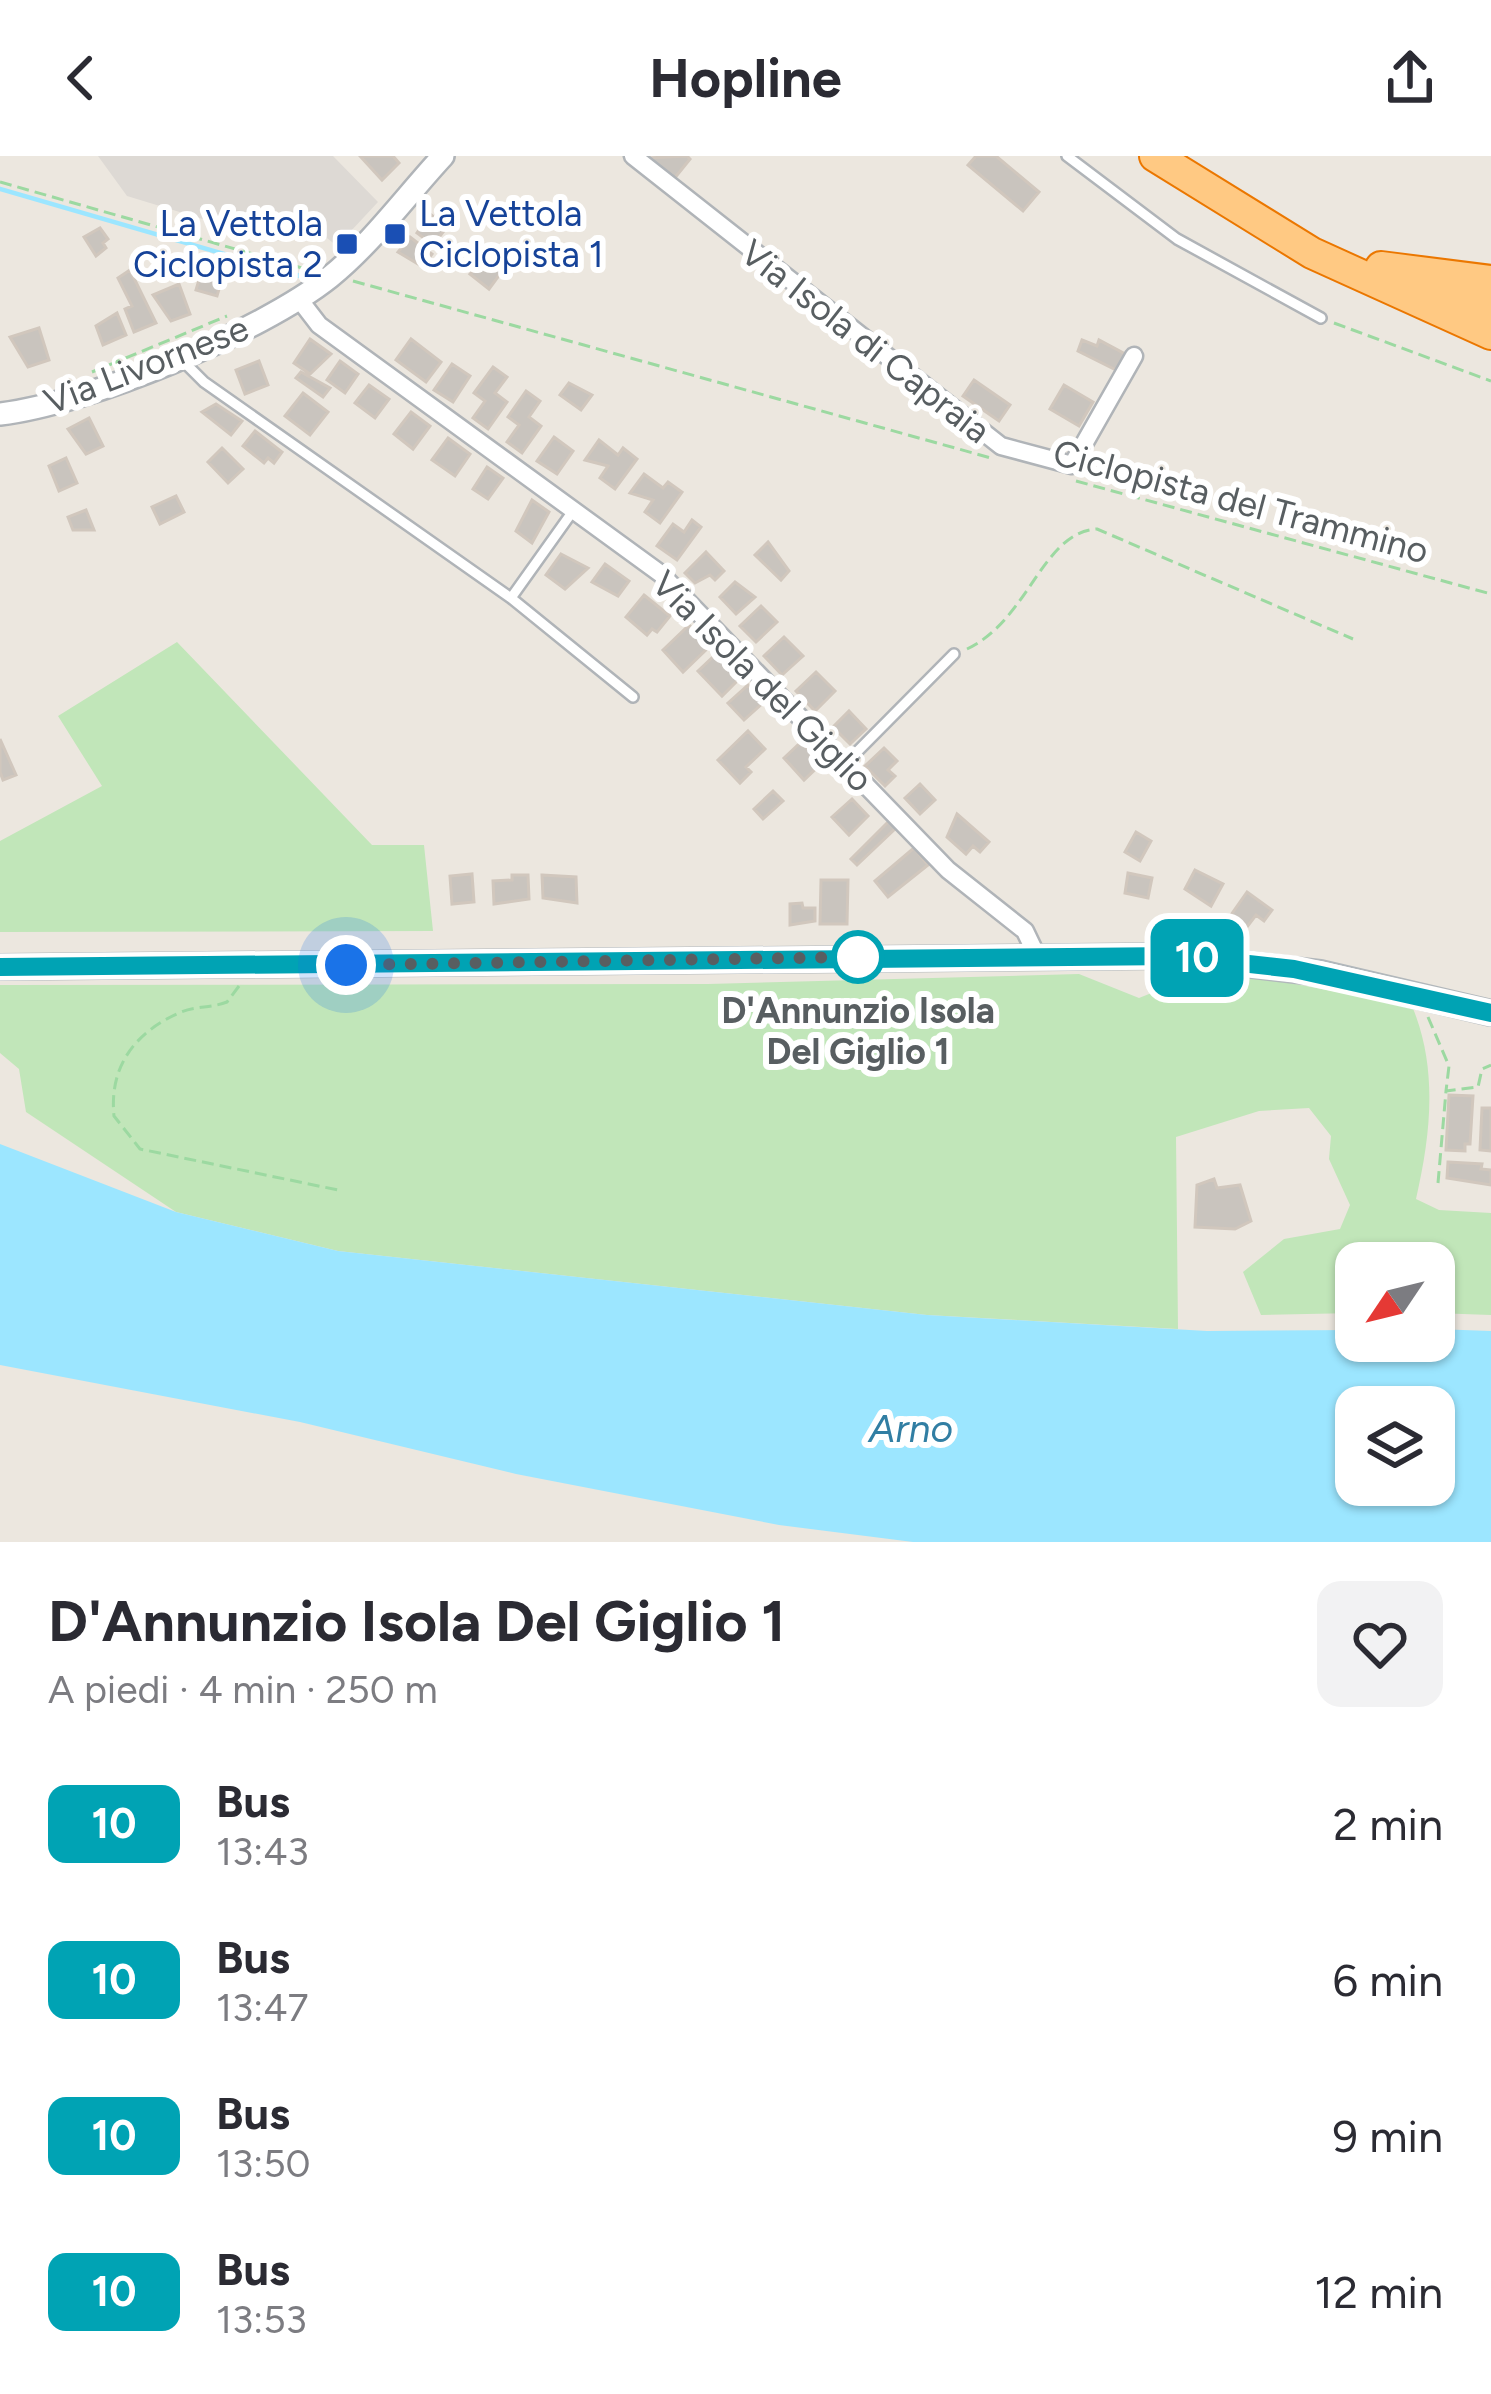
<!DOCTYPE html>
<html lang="it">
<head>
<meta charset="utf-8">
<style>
  :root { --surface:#fff; --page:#f2f2f3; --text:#2b2b33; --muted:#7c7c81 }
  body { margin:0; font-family:Figtree,sans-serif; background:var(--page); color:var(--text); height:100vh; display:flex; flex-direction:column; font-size:45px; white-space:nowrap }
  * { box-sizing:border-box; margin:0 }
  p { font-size:39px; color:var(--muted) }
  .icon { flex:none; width:66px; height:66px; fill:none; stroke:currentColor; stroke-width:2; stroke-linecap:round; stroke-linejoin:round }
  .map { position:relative; height:1386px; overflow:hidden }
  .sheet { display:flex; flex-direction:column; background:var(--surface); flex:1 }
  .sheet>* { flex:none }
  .badge { padding:0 24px; border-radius:18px; font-size:42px; line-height:78px }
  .needle { width:78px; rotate:235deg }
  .controls { position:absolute; left:1335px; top:1086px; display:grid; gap:24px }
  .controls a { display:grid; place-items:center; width:120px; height:120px; border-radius:24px; background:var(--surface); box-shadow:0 3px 9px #0004; font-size:60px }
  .you { position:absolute; width:60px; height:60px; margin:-30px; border:9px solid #fff; border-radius:50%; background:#1a73e8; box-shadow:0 0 0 18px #1a73e833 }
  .map>.badge { position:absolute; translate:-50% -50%; box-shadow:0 0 0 6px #fff }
  .round { display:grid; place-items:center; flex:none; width:126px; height:126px; border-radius:24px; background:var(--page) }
  .summary { display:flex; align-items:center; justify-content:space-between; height:204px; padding:0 48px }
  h1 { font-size:57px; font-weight:700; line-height:90px }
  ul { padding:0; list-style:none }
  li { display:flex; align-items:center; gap:36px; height:156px; padding:0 48px }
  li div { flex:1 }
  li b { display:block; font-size:45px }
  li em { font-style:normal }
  li .badge { min-width:132px; font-weight:700; text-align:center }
  header { display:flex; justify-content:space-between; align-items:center; height:156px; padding:0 48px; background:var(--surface); font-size:54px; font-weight:700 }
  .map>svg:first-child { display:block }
</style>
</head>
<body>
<header><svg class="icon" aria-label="back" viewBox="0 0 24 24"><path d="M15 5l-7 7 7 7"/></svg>Hopline<svg class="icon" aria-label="share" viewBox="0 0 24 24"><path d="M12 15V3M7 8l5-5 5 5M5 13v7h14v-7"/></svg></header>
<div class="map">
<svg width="1491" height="1386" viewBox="0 0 1491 1386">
  <rect width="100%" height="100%" fill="#ece7df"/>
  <!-- industrial -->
  <path fill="#ddd9d4" d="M98 0H333L378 46 337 90 322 78 275 85 127 40Z"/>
  <!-- green -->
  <path fill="#c1e6b9" d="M177 486 372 689H424L433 775 0 776V685L102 630 58 560Z
    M1151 810 1258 821 1412 850C1438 912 1431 978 1416 1043L1439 1054 1491 1057V1159L1434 1157V1107H1356V1157L1261 1159 1243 1116 1284 1083 1340 1073 1350 1049 1329 1003 1331 980 1309 952 1259 955 1176 981 1178 1173 927 1159 338 1095 176 1056 26 956 19 913 0 897V829L708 828 1079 818 1139 842 1159 834Z"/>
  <!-- water -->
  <path fill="#9ce6ff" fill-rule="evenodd" d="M0 988 176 1056 338 1095 927 1159 1207 1175 1356 1174V1185H1434V1173L1491 1175V1386H913L779 1369 516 1318 300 1266 0 1209ZM1356 1251H1434V1329H1356Z"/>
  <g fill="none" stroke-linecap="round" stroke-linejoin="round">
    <!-- stream -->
    <path stroke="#9ce6ff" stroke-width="4.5" d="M0 33 300 120"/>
  </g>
  <!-- building -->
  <path fill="#c9c4be" stroke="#d1c7bd" stroke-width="3" d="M360 0H393L399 7 382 24Z
    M687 0 690 3 674 23 647 2Z
    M976 0H996L1039 36 1023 55 968 9Z
    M430 58 447 71 433 89 417 77Z
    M100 72 108 83 103 87 106 92 96 100 84 81Z
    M410 81 432 98 423 111 398 96Z
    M487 101 503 114 489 133 470 118Z
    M130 114 156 167 134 176 125 153 132 150 118 122Z
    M201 117 222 123 217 140 196 134Z
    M179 128 190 158 171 165 153 139Z
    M117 157 126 179 103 189 96 170Z
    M39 172 49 204 28 211 10 181Z
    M310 183 331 198 310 218 294 207Z
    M411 183 441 206 426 226 396 204Z
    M1082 184 1097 190 1099 184 1127 199 1120 216 1078 195Z
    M259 205 268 229 245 238 236 214Z
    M340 205 358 218 345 237 327 224Z
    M452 208 470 220 453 246 434 234Z
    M493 211 507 221 495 237 507 246 488 273 473 262 485 245 474 237Z
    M301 216 330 232 323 241 296 222Z
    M974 224 1010 249 999 265 963 240Z
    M569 227 592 239 581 254 560 239Z
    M369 229 389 243 375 262 355 247Z
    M1064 229 1093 246 1079 270 1050 253Z
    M526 235 540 245 529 261 541 270 522 297 507 286 519 269 508 261Z
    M303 237 328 256 310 279 285 260Z
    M216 248 242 265 231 279 202 256Z
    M411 256 430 270 413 293 394 278Z
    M89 262 103 290 86 298 68 273Z
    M255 275 282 296 274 307 268 302 264 307 243 290Z
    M554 281 573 295 557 318 537 305Z
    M448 282 470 298 455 320 432 304Z
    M599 284 618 299 623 292 637 303 615 333 600 322 608 310 585 304Z
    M222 292 243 313 228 327 208 306Z
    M66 302 77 327 59 335 49 310Z
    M487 311 503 322 488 343 473 333Z
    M644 318 663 332 668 326 682 336 660 367 645 356 653 344 630 337Z
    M176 340 184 356 160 368 152 351Z
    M532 344 549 356 532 387 516 375Z
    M86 354 94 374H73L68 361Z
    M692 364 701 371 677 404 657 390 673 368 684 376Z
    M768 386 789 415 781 424 755 399Z
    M706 396 724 415 715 424 710 419 695 427 685 417Z
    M561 398 588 412 565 433 546 419Z
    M605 408 629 425 618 440 592 426Z
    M735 426 755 441 736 458 720 441Z
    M644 439 670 460 657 476 652 473 647 479 626 461Z
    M761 450 777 466 756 486 740 470Z
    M689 469 710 490 683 516 663 494Z
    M784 481 803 500 782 519 764 500Z
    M715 499 741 521 722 540 698 515Z
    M816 516 835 535 815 555 796 535Z
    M748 529 764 546 744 564 728 547Z
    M849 555 866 573 850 588 833 571Z
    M748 575 765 593 746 611 751 616 740 627 718 604Z
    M0 583 16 619 3 624 0 616Z
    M801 586 822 607 804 624 784 602Z
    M884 592 897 605 888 614 895 620 885 630 865 610Z
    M920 628 935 644 920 658 905 642Z
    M773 635 783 645 763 663 754 653Z
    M852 643 868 660 849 679 832 661Z
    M957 658 989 686 980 696 973 690 966 698 947 681Z
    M889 665 896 672 857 709 851 703Z
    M1136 676 1151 685 1140 705 1125 696Z
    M914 692 928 709 888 741 875 725Z
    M1195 714 1223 728 1211 750 1185 733Z
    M1128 717 1152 722 1148 742 1125 737Z
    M472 718 474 746 452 748 450 720Z
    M512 719H528L529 743 494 748 493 725 512 724Z
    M542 719 576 721 577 747 543 742Z
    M821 724H848L847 768H820Z
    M1247 736 1272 754 1264 765 1256 759 1247 771 1231 759Z
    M802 747 803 752H815V765L790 769V748Z
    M1449 939 1473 940 1470 988H1465V995L1446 994Z
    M1482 952H1491V995L1480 994Z
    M1448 1006 1482 1008 1481 1013 1491 1014V1029L1447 1022Z
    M1214 1023 1217 1032 1240 1029 1251 1065 1235 1073 1195 1071 1197 1029Z"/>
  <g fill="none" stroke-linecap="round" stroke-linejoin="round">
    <!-- service casing -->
    <g stroke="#b0b4b8" stroke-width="14">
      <path id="service" d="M1067 0 1177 83 1321 162
        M182 204 204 226 511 442 633 541
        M511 442 573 355
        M846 607 954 498"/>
    </g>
    <!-- minor casing -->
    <g stroke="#b0b4b8" stroke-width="21">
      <path id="minor" d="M633 0 1001 290 1072 309 1134 200
        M299 143 319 169 661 418 948 714 1025 775 1036 798"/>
    </g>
    <!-- tertiary casing -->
    <g stroke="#b0b4b8" stroke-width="26">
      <path id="tertiary" d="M0 258C87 248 261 176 330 121 372 87 406 40 443 0"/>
    </g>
    <!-- secondary casing -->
    <g stroke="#b1b7bb" stroke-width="28">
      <path id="secondary" d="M0 811 1177 800 1320 817 1491 857"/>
    </g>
    <!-- motorway casing -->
    <g stroke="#eb7700" stroke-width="34">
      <path id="motorway" d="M1155 0 1312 97 1491 178
        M1381 111 1491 125
        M1440 134 1491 153"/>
    </g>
    <!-- path -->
    <path stroke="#9cd9a1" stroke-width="3" stroke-dasharray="12 6" stroke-linecap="butt" d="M0 26 309 114
      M353 125 991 302
      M1334 167 1491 225
      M92 216 227 160
      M1076 325 1491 438
      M967 493C1029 464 1042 376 1097 373L1353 483
      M239 830 227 846C212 852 196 850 181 856 135 876 109 910 114 960L140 993 338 1034
      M1428 861 1449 910 1446 935
      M1438 1027 1446 935 1478 931 1482 913 1491 909"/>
    <!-- service -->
    <use href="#service" stroke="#fff" stroke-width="9"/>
    <!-- minor -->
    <use href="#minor" stroke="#fff" stroke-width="16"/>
    <!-- tertiary -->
    <use href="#tertiary" stroke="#fff" stroke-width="21"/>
    <!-- secondary -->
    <use href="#secondary" stroke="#fff" stroke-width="24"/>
    <!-- motorway -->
    <use href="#motorway" stroke="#ffc983" stroke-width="30"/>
  </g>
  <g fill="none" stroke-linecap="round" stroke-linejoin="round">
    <!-- line casing -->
    <g stroke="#fff" stroke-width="27">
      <path id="line" d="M0 811 1177 800 1294 813 1491 857"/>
    </g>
    <!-- line -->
    <use href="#line" stroke="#00a3b4" stroke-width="18"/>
    <!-- walk -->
    <path stroke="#585e61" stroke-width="12" stroke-dasharray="0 21.6" d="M346 809 858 801"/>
  </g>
  <!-- markers -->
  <g fill="#1a4fb4" stroke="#fff" stroke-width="4.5">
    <rect x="383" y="66" width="24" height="24" rx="6"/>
    <rect x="335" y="76" width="24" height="24" rx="6"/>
  </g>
  <circle fill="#fff" stroke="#00a3b4" stroke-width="6" cx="858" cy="801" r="24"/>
  <g text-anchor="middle" stroke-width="12" stroke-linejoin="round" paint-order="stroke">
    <!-- transit labels -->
    <g font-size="36" fill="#164399" stroke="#fff" text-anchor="start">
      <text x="419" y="70">La Vettola<tspan x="419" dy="41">Ciclopista 1</tspan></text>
      <text x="323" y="80" text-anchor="end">La Vettola<tspan x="323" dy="41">Ciclopista 2</tspan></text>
    </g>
    <!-- street labels -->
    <g font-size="36" fill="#585e61" stroke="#fff">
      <text transform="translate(866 185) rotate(38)" y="13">Via Isola di Capraia</text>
      <text transform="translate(146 208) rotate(-21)" y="13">Via Livornese</text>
      <text transform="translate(1241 345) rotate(15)" y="13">Ciclopista del Trammino</text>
      <text transform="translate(763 525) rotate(45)" y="13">Via Isola del Giglio</text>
    </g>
    <!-- stop labels -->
    <g font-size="36" font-weight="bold" fill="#585e61" stroke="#fff">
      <text x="858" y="867">D'Annunzio Isola<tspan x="858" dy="41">Del Giglio 1</tspan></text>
    </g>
    <!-- water labels -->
    <g font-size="39" font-style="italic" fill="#317ea3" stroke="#fff">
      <text x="911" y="1286">Arno</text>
    </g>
  </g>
</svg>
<div class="controls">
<a><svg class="needle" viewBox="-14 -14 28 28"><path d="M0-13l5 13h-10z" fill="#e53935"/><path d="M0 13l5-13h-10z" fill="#7c7c81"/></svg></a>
<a><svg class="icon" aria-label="layers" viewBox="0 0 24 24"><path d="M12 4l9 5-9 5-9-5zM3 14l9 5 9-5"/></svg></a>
</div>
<div class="you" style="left:346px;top:809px"></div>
<b class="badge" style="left:1197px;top:802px;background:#00a3b4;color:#fff">10</b>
</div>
<section class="sheet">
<div class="summary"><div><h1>D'Annunzio Isola Del Giglio 1</h1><p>A piedi · 4 min · 250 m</p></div><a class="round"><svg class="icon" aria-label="heart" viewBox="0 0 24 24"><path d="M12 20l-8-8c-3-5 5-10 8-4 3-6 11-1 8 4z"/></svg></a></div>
<ul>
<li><span class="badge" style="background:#00a3b4;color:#fff">10</span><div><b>Bus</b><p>13:43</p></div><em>2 min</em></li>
<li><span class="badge" style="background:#00a3b4;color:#fff">10</span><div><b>Bus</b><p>13:47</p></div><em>6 min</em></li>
<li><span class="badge" style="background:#00a3b4;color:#fff">10</span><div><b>Bus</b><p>13:50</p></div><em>9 min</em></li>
<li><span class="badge" style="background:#00a3b4;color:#fff">10</span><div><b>Bus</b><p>13:53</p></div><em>12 min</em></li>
</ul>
</section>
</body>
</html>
